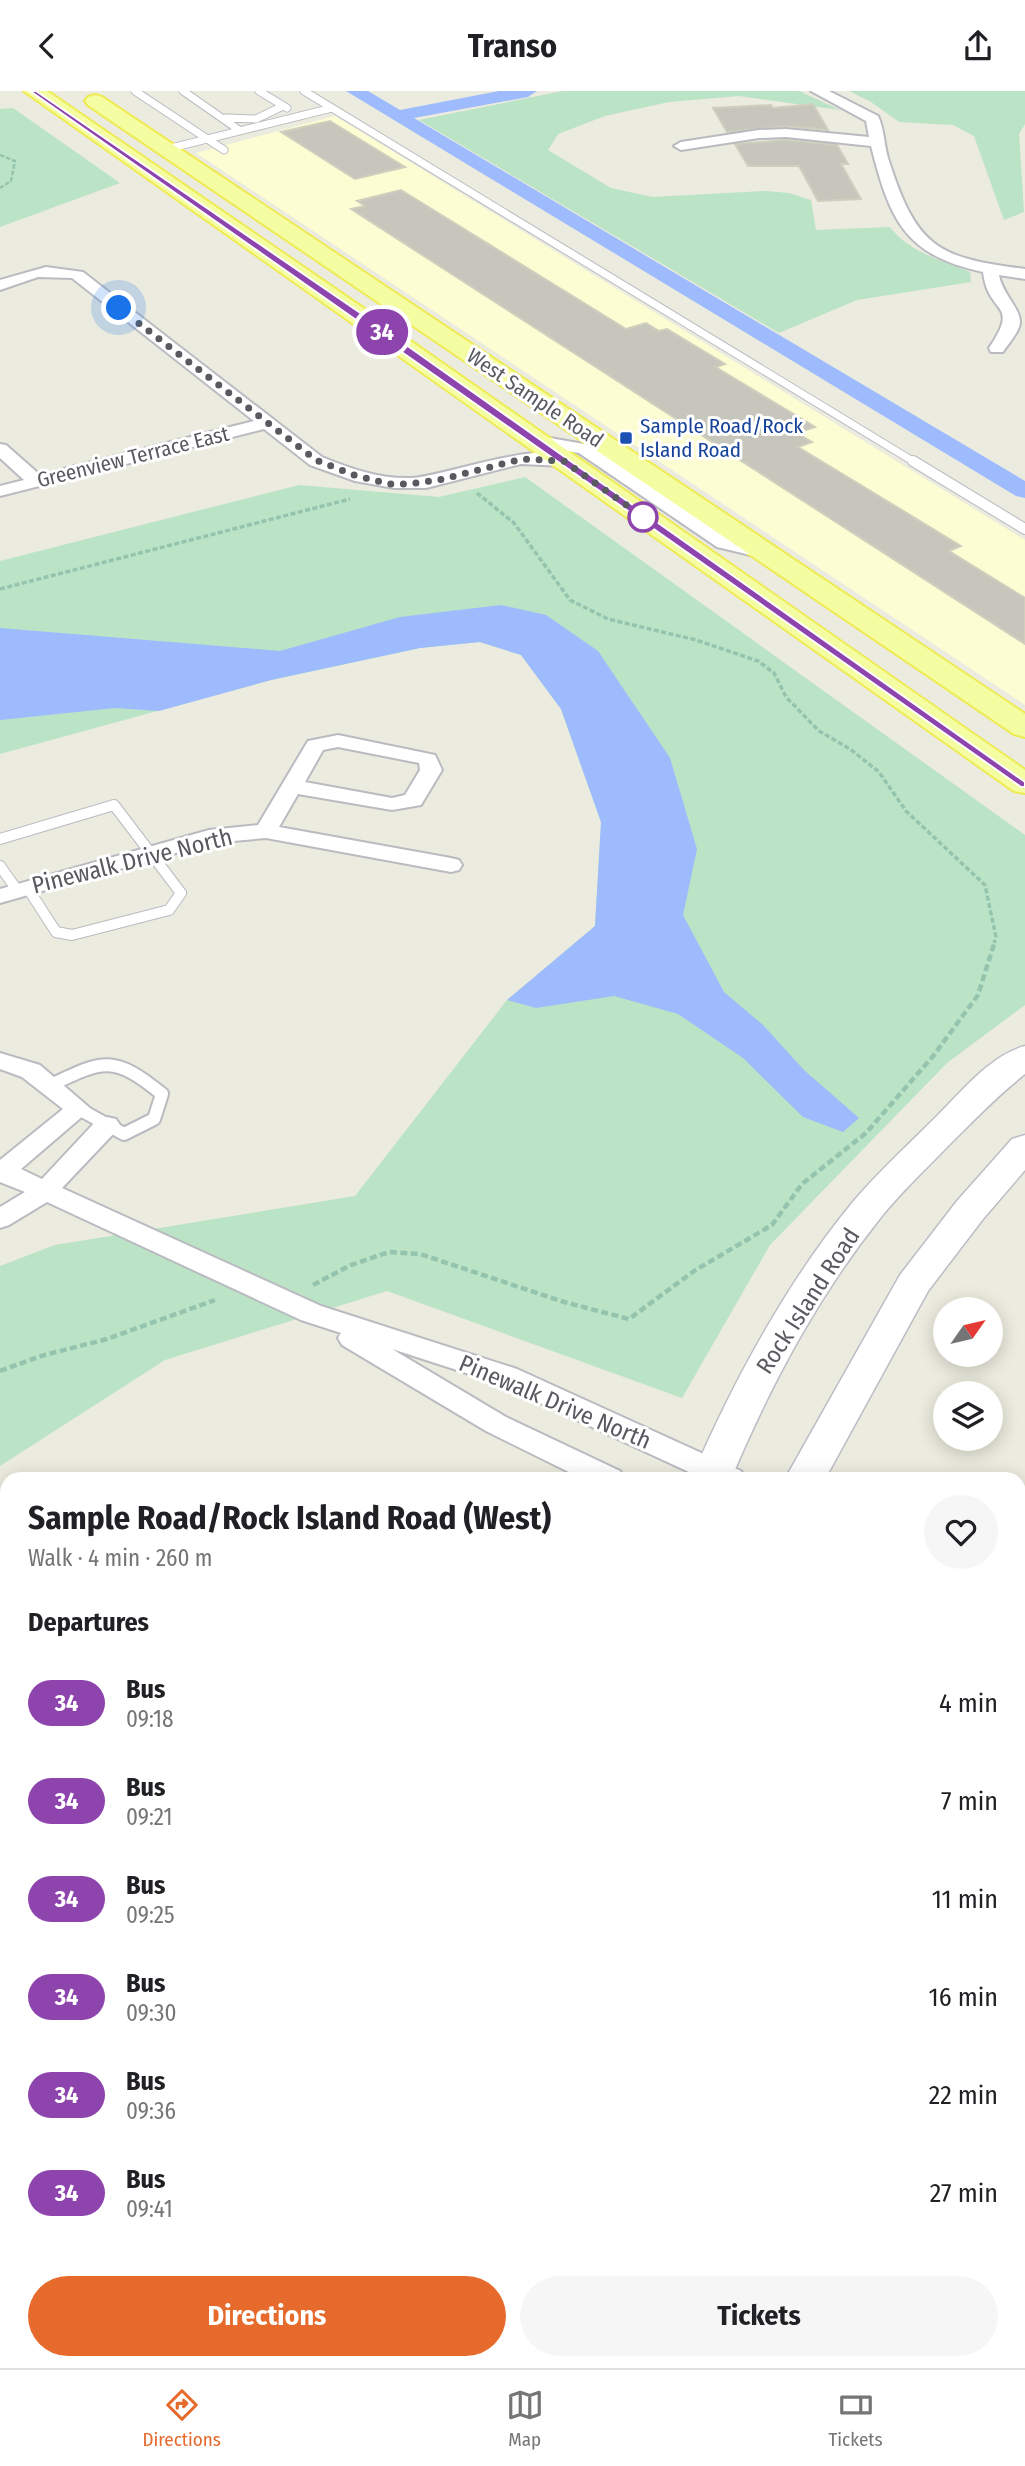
<!DOCTYPE html>
<html lang="en">
<head>
<meta charset="utf-8">
<style>
  :root { --surface:#fff; --page:#f6f6f6; --text:#202124; --muted:#757577; --line:#e0e0e0; --accent:#e56a2b }
  body { margin:0; font-family:"Fira Sans Condensed",sans-serif; background:var(--page); color:var(--text); height:100vh; display:flex; flex-direction:column; font-size:26px; white-space:nowrap }
  * { box-sizing:border-box; margin:0 }
  p { font-size:23px; color:var(--muted) }
  .icon { flex:none; width:38px; height:38px; fill:none; stroke:currentColor; stroke-width:2; stroke-linecap:round; stroke-linejoin:round }
  .map { position:relative; flex:1; overflow:hidden }
  .drawer { position:absolute; left:0px; top:1381px; width:1026px; height:898px; display:flex; flex-direction:column; background:var(--surface); border-radius:21px 21px 0 0; box-shadow:0 4px 18px #0003 }
  .drawer>* { flex:none }
  .badge { padding:0 14px; border-radius:23px; font-size:24px; line-height:46px }
  .needle { width:46px; rotate:56deg }
  .fabs { position:absolute; left:933px; top:1206px; display:grid; gap:14px }
  .fabs a { display:grid; place-items:center; width:70px; height:70px; border-radius:50%; background:var(--surface); box-shadow:0 4px 18px #0003; font-size:35px }
  .you { position:absolute; width:35px; height:35px; margin:-18px; border:5px solid #fff; border-radius:50%; background:#1a73e8; box-shadow:0 0 0 10px #1a73e833 }
  .map>.badge { position:absolute; translate:-50% -50%; box-shadow:0 0 0 4px #fff }
  h2 { padding:0 28px; font-size:26px; line-height:63px }
  .round { display:grid; place-items:center; flex:none; width:74px; height:74px; border-radius:37px; background:var(--page) }
  .overview { display:flex; align-items:center; justify-content:space-between; height:119px; padding:0 28px }
  h1 { font-size:33px; font-weight:700; line-height:52px }
  .cta { display:flex; gap:14px; margin-top:auto; padding:14px 28px }
  .cta a { flex:1; height:80px; border-radius:42px; background:var(--accent); color:#fff; font-size:28px; font-weight:700; line-height:80px; text-align:center }
  .cta a+a { background:var(--page); color:var(--text) }
  ul { padding:0; list-style:none }
  li { display:flex; align-items:center; gap:21px; height:98px; padding:0 28px }
  li div { flex:1 }
  li b { display:block; font-size:26px }
  li em { font-style:normal }
  li .badge { min-width:77px; font-weight:700; text-align:center }
  header { display:flex; justify-content:space-between; align-items:center; height:91px; padding:0 28px; background:var(--surface); font-size:32px; font-weight:700 }
  .menu { display:flex; justify-content:space-around; align-items:center; height:98px; border-top:2px solid var(--line); background:var(--surface); font-size:19px; color:var(--muted) }
  .menu a { display:grid; justify-items:center; gap:4px }
  .menu .on { color:var(--accent) }
  .map>svg:first-child { display:block }
</style>
</head>
<body>
<header><svg class="icon" aria-label="back" viewBox="0 0 24 24"><path d="M15 5l-7 7 7 7"/></svg>Transo<svg class="icon" aria-label="share" viewBox="0 0 24 24"><path d="M12 15V3M7 8l5-5 5 5M5 13v7h14v-7"/></svg></header>
<div class="map">
<svg width="1025" height="2277" viewBox="0 0 1025 2277">
  <rect width="100%" height="100%" fill="#ebebdf"/>
  <!-- commercial -->
  <path fill="#fcfdd3" d="M335 25 1025 449V614L196 62Z"/>
  <!-- green -->
  <path fill="#bbe3c6" d="M563 0H799L840 19 739 5 669 11 605 25 558 43 548 59 611 97 652 106 766 100 789 102 811 109 816 139 890 136C909 161 942 170 970 181L971 191 857 209 779 242 419 29Z
    M849 0H1025V33L1019 43 1024 121 1004 129 974 45 953 34 899 31 871 11Z
    M13 17 120 92 0 136V18Z
    M525 386 1025 744V914L947 972 770 1154 682 1307 387 1200 165 1269 0 1375V1175L55 1154 355 1105 507 909 595 835 601 731 561 618 521 564 480 551 420 557 271 589 0 663V470L299 394 439 406Z"/>
  <!-- water -->
  <path fill="#9dbbfd" d="M501 514 546 524 598 560 670 667 697 758 683 824 724 901 763 934 804 979 859 1027 843 1041 803 1026 743 967 678 923 614 905 536 917 507 909 595 835 601 731 561 618 521 564 480 551 420 557 271 589 159 620 115 617 0 629V537L280 560 400 526Z
    M533 2272H923L933 2277H542Z"/>
  <g fill="none" stroke-linecap="round" stroke-linejoin="round">
    <!-- canal -->
    <path fill="#9dbbfd" fill-rule="evenodd" d="M346 0H368L400 19 499 0H537L528 6 414 27 1025 390V407L1016 405Z"/>
  </g>
  <!-- building -->
  <path fill="#c6c6bc" stroke="#d0cfbe" stroke-width="2" d="M813 13 828 39 786 35 727 41 713 17 771 14 773 17Z
    M330 30 405 76 355 88 281 41Z
    M786 49 837 54 848 73H841L861 108 818 110 799 75H748L735 53Z
    M401 99 626 238 646 232 659 240 667 238 725 273 716 276 722 280 815 336 797 342 812 351 798 356 961 455 949 460 1025 507V553L351 118 365 115 357 110Z"/>
  <g fill="none" stroke-linecap="round" stroke-linejoin="round">
    <!-- service-far2 casing -->
    <g stroke="#babbc1" stroke-width="9">
      <path id="service-far2" d="M135 0 224 59
        M183 0 239 39
        M259 0 287 17
        M304 0 916 372
        M225 27 256 28 283 15
        M167 58 332 17"/>
    </g>
    <!-- service-far1 casing -->
    <g stroke="#babbc1" stroke-width="12">
      <path id="service-far1" d="M913 370 1025 438
        M0 748 114 714 181 802 169 819 72 844 56 841 27 796
        M0 775 17 799"/>
    </g>
    <!-- service casing -->
    <g stroke="#babbc1" stroke-width="16">
      <path id="service" d="M49 995C103 969 113 963 162 1003L154 1028 124 1043 79 1018"/>
    </g>
    <!-- minor casing -->
    <g stroke="#babbc1" stroke-width="4">
      <path id="minor" d="M811 0H829L878 25C884 37 884 53 888 67 916 154 934 167 1025 178V188L999 184C1002 204 1025 221 1019 236 1016 245 1008 253 1003 261H991L989 257C1021 210 988 225 983 181 904 164 890 129 871 55L786 46 759 47 681 59 674 55 681 51 759 39 786 38 869 46 866 30Z
        M46 176 83 181 322 366C351 378 380 388 411 387 444 386 551 344 573 370L564 375 521 373 426 397H394L355 390 310 374 264 338 0 405V395L24 389 0 367V353L6 354 40 384 254 330 72 187 38 186 0 199V189Z
        M544 346 590 354 730 448 766 456 768 460 759 466 717 456 579 362 538 355 535 351Z
        M338 644 435 664 442 679 421 714 392 719 298 703 279 736 451 767 459 769 462 774 459 779 451 781 266 747 211 752 0 812V798L209 739 258 734 308 650ZM338 656 419 672 420 679 405 704 392 707 305 691 323 659Z
        M0 962 40 974 91 1018 21 1078 42 1088 98 1028 107 1026 116 1028 120 1034 116 1040 62 1097 321 1215 517 1278 741 1380 745 1388H704L497 1292 392 1258 506 1326 620 1380 624 1388H583L486 1340 342 1254 338 1247 341 1242 301 1229 47 1111 9 1134 0 1137V1116L25 1101 0 1091V1069L63 1018 22 986 0 978Z
        M1018 1490 1025 1492V1517L1018 1515Z
        M1025 1543V1567L1018 1568V1544Z
        M7 1551V1578L0 1580V1553Z
        M1025 1663V1697L1018 1699V1665Z
        M7 1986V2022L0 2025V1989Z
        M1018 1996 1025 1998V2032L1018 2029Z"/>
    </g>
    <!-- secondary casing -->
    <g stroke="#bcbdc5" stroke-width="3">
      <path id="secondary" d="M1025 955V983C997 1005 973 1030 947 1056 924 1080 899 1103 878 1130 817 1207 769 1297 731 1388H691C733 1291 785 1194 852 1112 878 1081 909 1053 938 1024 962 1000 991 964 1025 955Z
        M1025 1044V1079L983 1128 928 1200 825 1388H785L900 1184 957 1110 1012 1048Z
        M7 2102V2154L0 2157V2105Z
        M7 2238V2272H31L29 2277H0V2241Z"/>
    </g>
    <!-- primary casing -->
    <g stroke="#eeeb55" stroke-width="4">
      <path id="primary" d="M24 0H47L382 230 1025 679V702L1014 700Z
        M95 4 102 6 1025 623V646L1014 643 88 14 85 10 88 6Z"/>
    </g>
    <!-- path-far2 -->
    <path stroke="#95c4ae" stroke-width="2.5" stroke-dasharray="4.5 2" stroke-linecap="butt" d="M0 64 15 70 11 90 0 97"/>
    <!-- path-far1 -->
    <path stroke="#95c4ae" stroke-width="3.5" stroke-dasharray="5 2.5" stroke-linecap="butt" d="M477 402 514 432 570 509 608 528 696 549 758 570 774 582 786 606 819 640 850 658 879 681 906 720 985 794 996 846 994 852
      M0 498 350 408"/>
    <!-- path -->
    <path stroke="#95c4ae" stroke-width="4.5" stroke-dasharray="7 3.5" stroke-linecap="butt" d="M313 1194 351 1174 389 1161 420 1163 564 1211 629 1228 694 1180 772 1134 802 1093 866 1042 934 964 978 904 995 850
      M0 1280 41 1265 107 1248 215 1209"/>
    <!-- service-far2 -->
    <use href="#service-far2" stroke="#fff" stroke-width="7"/>
    <!-- service-far1 -->
    <use href="#service-far1" stroke="#fff" stroke-width="10"/>
    <!-- service -->
    <use href="#service" stroke="#fff" stroke-width="12"/>
    <!-- minor -->
    <use href="#minor" fill="#fff" fill-rule="evenodd"/>
    <!-- secondary -->
    <use href="#secondary" fill="#fff" fill-rule="evenodd"/>
    <!-- primary -->
    <use href="#primary" fill="#f5fda2" fill-rule="evenodd"/>
  </g>
  <!-- line -->
  <path fill="#8e44ad" stroke="#fff" stroke-width="2" d="M30 0H36L378 234 1025 691V696H1021Z"/>
  <g fill="none" stroke-linecap="round" stroke-linejoin="round">
    <!-- walk -->
    <path stroke="#585a60" stroke-width="7" stroke-dasharray="0 12.6" d="M119 217 316 369 354 384 389 393H407L439 389 522 368 564 370 652 432 643 426"/>
  </g>
  <!-- markers -->
  <rect fill="#1a4fb4" stroke="#fff" stroke-width="2.5" x="619" y="340" width="14" height="14" rx="3.5"/>
  <circle fill="#fff" stroke="#8e44ad" stroke-width="3.5" cx="643" cy="426" r="14"/>
  <g text-anchor="middle" stroke-width="6" stroke-linejoin="round" paint-order="stroke">
    <!-- far-street labels -->
    <g font-size="21" fill="#585a60" stroke="#fff">
      <text transform="translate(535 307) rotate(34)" y="7">West Sample Road</text>
      <text transform="translate(133 366) rotate(-14)" y="7">Greenview Terrace East</text>
    </g>
    <!-- far-transit labels -->
    <g font-size="21" fill="#164399" stroke="#fff" text-anchor="start">
      <text x="640" y="342">Sample Road/Rock<tspan x="640" dy="24">Island Road</tspan></text>
    </g>
    <!-- street labels -->
    <g font-size="24" fill="#585a60" stroke="#fff">
      <text transform="translate(132 770) rotate(-14)" y="8">Pinewalk Drive North</text>
      <text transform="translate(808 1210) rotate(-57)" y="8">Rock Island Road</text>
      <text transform="translate(555 1311) rotate(23)" y="8">Pinewalk Drive North</text>
    </g>
  </g>
</svg>
<div class="fabs">
<a><svg class="needle" viewBox="-14 -14 28 28"><path d="M0-13l5 13h-10z" fill="#e53935"/><path d="M0 13l5-13h-10z" fill="#757577"/></svg></a>
<a><svg class="icon" aria-label="layers" viewBox="0 0 24 24"><path d="M12 4l9 5-9 5-9-5zM3 14l9 5 9-5"/></svg></a>
</div>
<div class="you" style="left:119px;top:217px"></div>
<b class="badge" style="left:382px;top:241px;background:#8e44ad;color:#fff">34</b>
<section class="drawer">
<div class="overview"><div><h1>Sample Road/Rock Island Road (West)</h1><p>Walk · 4 min · 260 m</p></div><a class="round"><svg class="icon" aria-label="heart" viewBox="0 0 24 24"><path d="M12 20l-8-8c-3-5 5-10 8-4 3-6 11-1 8 4z"/></svg></a></div>
<h2>Departures</h2>
<ul>
<li><span class="badge" style="background:#8e44ad;color:#fff">34</span><div><b>Bus</b><p>09:18</p></div><em>4 min</em></li>
<li><span class="badge" style="background:#8e44ad;color:#fff">34</span><div><b>Bus</b><p>09:21</p></div><em>7 min</em></li>
<li><span class="badge" style="background:#8e44ad;color:#fff">34</span><div><b>Bus</b><p>09:25</p></div><em>11 min</em></li>
<li><span class="badge" style="background:#8e44ad;color:#fff">34</span><div><b>Bus</b><p>09:30</p></div><em>16 min</em></li>
<li><span class="badge" style="background:#8e44ad;color:#fff">34</span><div><b>Bus</b><p>09:36</p></div><em>22 min</em></li>
<li><span class="badge" style="background:#8e44ad;color:#fff">34</span><div><b>Bus</b><p>09:41</p></div><em>27 min</em></li>
</ul>
<div class="cta"><a>Directions</a><a>Tickets</a></div>
</section>
</div>
<nav class="menu">
<a class="on"><svg class="icon" aria-label="directions" viewBox="0 0 24 24"><path d="M12 3l9 9-9 9-9-9zM9 14v-3h6M13 9l2 2-2 2"/></svg>Directions</a>
<a><svg class="icon" aria-label="map" viewBox="0 0 24 24"><path d="M3 6l6-2 6 2 6-2v14l-6 2-6-2-6 2zM9 4v14M15 6v14"/></svg>Map</a>
<a><svg class="icon" aria-label="tickets" viewBox="0 0 24 24"><path d="M3 7h18v10H3zM15 7v10"/></svg>Tickets</a>
</nav>
</body>
</html>
